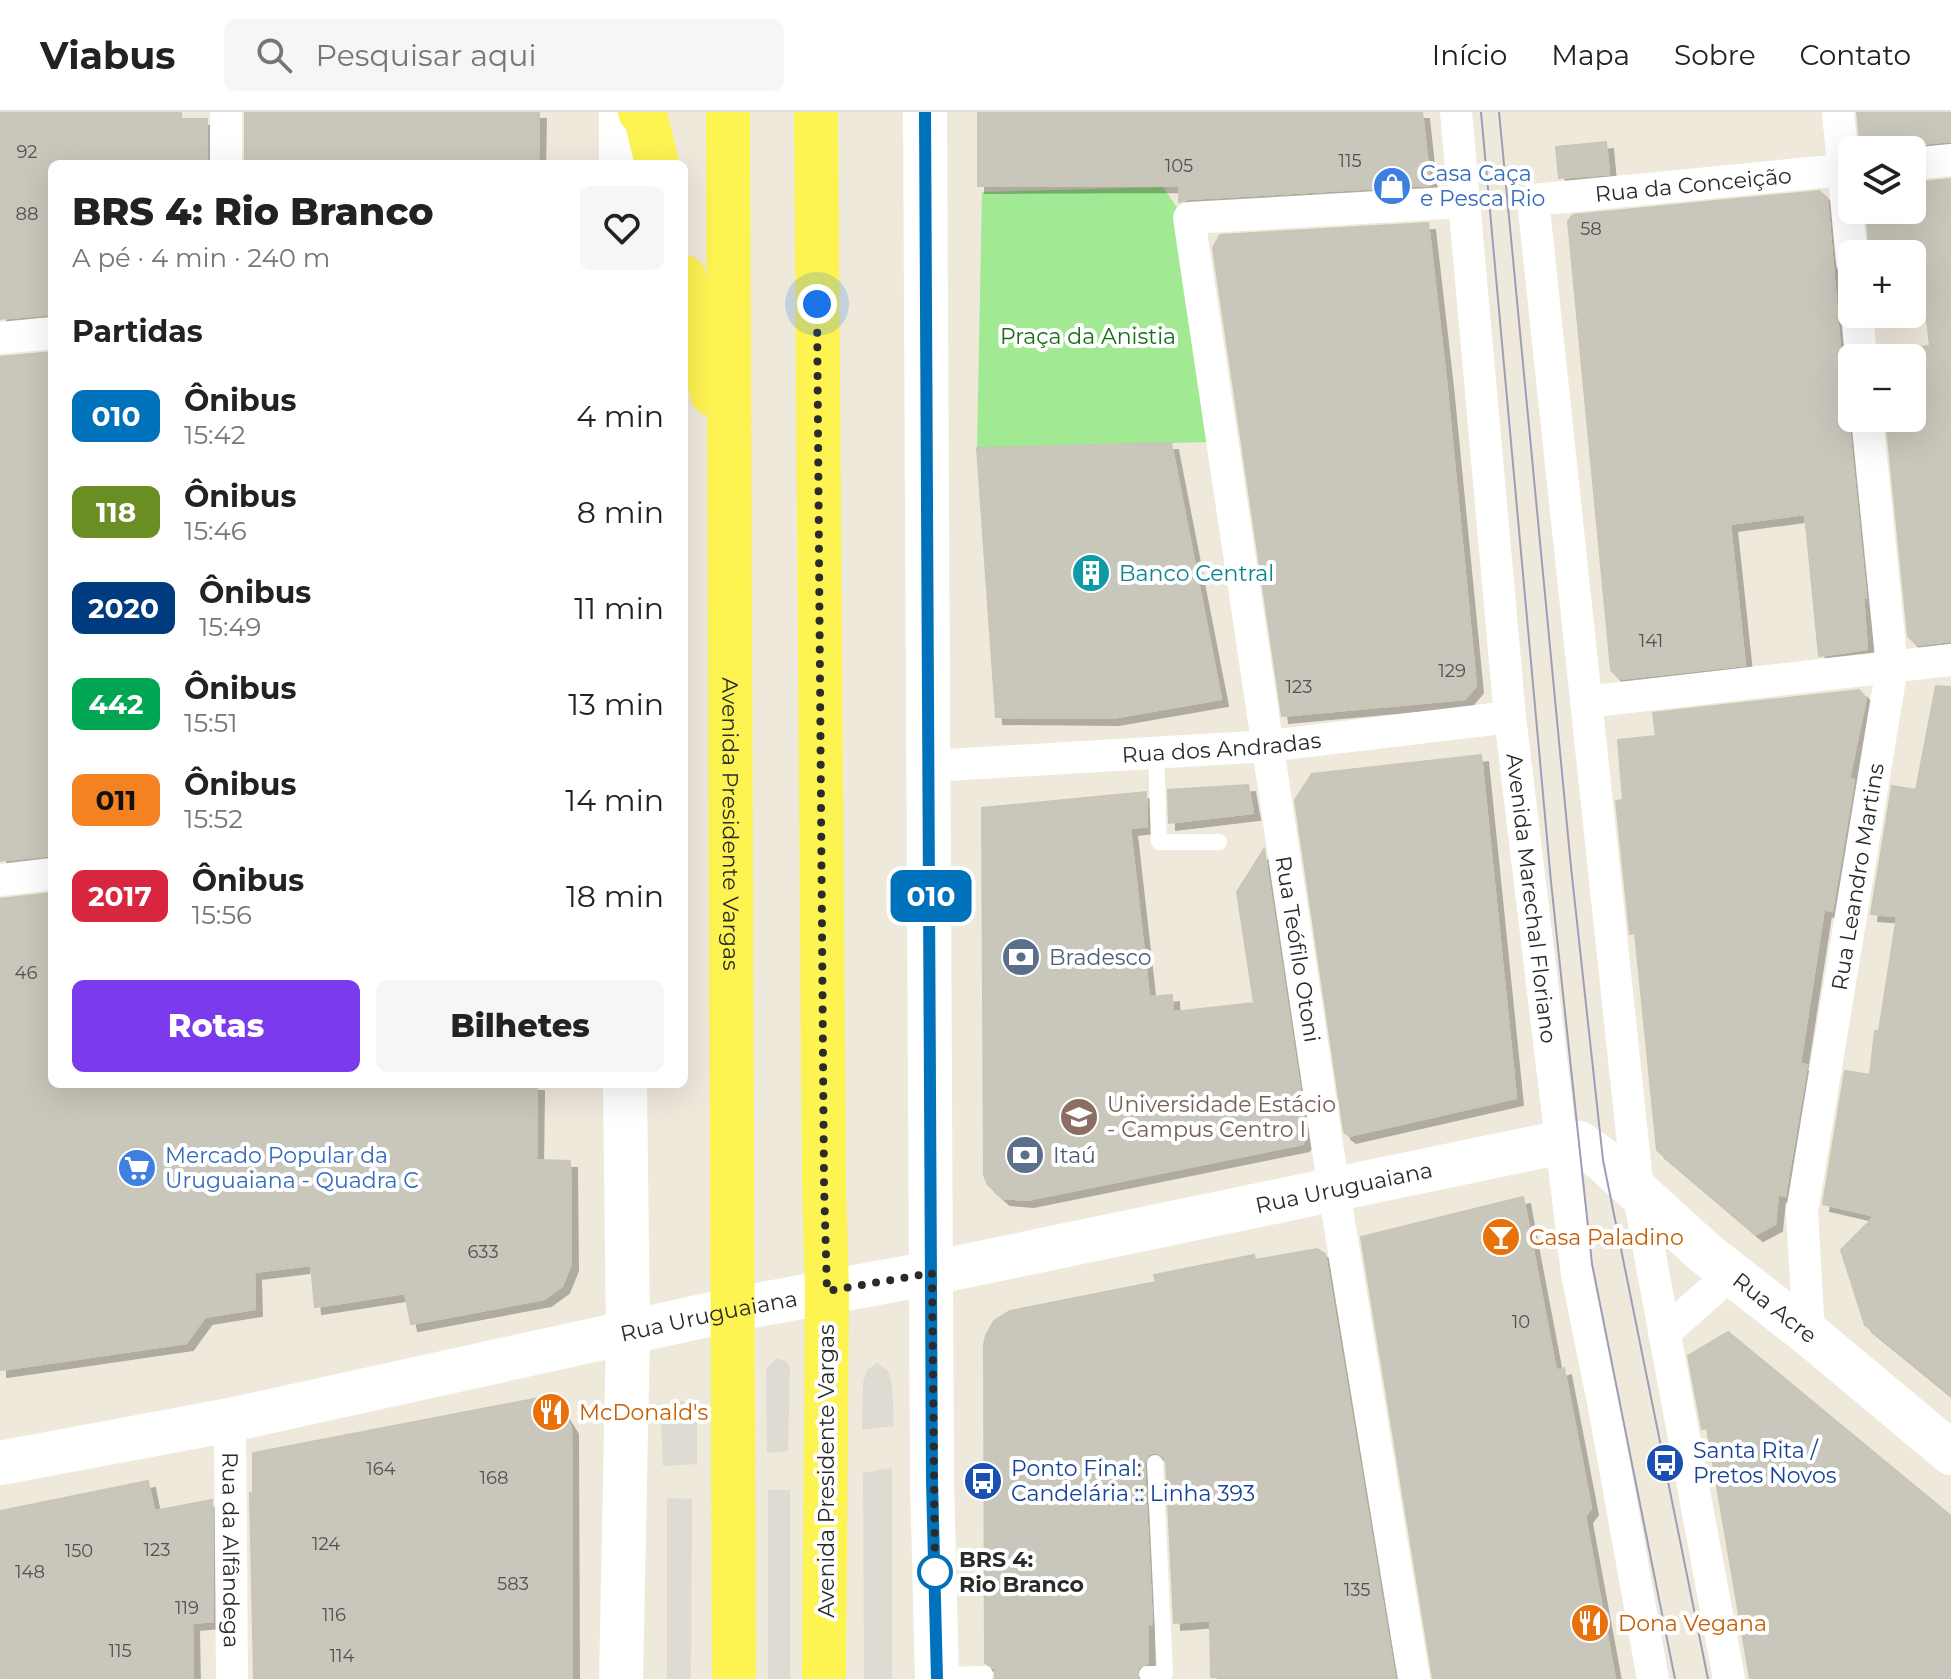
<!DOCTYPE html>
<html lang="pt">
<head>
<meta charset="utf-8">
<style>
  :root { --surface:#fff; --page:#f6f6f6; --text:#222; --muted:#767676; --line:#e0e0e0; --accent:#7c3aed }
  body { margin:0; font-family:Montserrat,sans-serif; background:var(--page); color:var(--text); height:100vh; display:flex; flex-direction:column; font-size:30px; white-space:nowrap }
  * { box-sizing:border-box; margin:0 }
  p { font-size:26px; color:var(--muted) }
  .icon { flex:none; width:44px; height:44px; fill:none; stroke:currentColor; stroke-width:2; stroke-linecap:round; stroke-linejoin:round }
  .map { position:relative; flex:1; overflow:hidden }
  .side { position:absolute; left:48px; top:48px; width:640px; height:928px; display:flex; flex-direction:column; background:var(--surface); border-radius:12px; box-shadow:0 8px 32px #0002 }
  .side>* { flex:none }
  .badge { padding:0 16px; border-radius:12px; font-size:28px; line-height:52px }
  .tools { position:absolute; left:1838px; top:24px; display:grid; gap:16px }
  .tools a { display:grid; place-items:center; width:88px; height:88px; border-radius:12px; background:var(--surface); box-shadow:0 8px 32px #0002; font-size:40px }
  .you { position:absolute; width:40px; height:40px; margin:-20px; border:6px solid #fff; border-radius:50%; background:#1a73e8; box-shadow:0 0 0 12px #1a73e833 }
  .map>.badge { position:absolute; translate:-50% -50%; box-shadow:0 0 0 4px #fff }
  h2 { padding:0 24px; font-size:30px; line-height:72px }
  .round { display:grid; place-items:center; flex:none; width:84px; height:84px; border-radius:12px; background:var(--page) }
  .head { display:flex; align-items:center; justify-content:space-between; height:136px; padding:0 24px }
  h1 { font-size:38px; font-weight:800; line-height:60px }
  .button { display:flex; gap:16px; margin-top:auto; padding:16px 24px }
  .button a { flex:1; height:92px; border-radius:12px; background:var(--accent); color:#fff; font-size:32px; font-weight:800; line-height:92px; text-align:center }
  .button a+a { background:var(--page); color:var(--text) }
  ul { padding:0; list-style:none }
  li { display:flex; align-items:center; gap:24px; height:96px; padding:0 24px }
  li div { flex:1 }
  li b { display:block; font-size:30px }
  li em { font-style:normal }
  li .badge { min-width:88px; font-weight:700; text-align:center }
  header { display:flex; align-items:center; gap:48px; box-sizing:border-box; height:112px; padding:0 40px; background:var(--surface); border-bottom:2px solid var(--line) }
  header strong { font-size:38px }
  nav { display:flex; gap:44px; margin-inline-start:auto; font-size:28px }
  .search { width:560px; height:72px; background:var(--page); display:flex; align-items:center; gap:20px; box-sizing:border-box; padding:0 28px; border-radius:12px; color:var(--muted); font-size:30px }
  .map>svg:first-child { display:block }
</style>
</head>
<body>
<header>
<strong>Viabus</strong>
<div class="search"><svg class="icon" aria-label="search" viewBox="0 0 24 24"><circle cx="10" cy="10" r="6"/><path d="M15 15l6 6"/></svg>Pesquisar aqui</div>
<nav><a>Início</a><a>Mapa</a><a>Sobre</a><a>Contato</a></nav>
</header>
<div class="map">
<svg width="1951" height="1567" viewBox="0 0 1951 1567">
  <defs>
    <filter id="shadow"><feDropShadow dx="7" dy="7" stdDeviation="0" flood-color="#0004"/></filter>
  </defs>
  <rect width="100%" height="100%" fill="#eee9db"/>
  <!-- green -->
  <path fill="#a1e993" d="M1163 75 1182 103 1210 330 977 336 982 80Z"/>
  <!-- plaza -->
  <path fill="#dedbd3" d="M777 1246 786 1249 790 1256 788 1339 767 1341 766 1256Z
    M877 1251 888 1259 892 1273 894 1314 862 1318 863 1271 867 1258Z
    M679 1288 691 1293 697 1305V1352L663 1354 661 1306 666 1296Z
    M892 1356V1567H864L863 1361Z
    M768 1378H790V1567H768Z
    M667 1386 692 1387 691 1567H667Z"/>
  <!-- building -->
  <path fill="#c9c6bb" stroke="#c9c6b5" stroke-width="2" filter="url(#shadow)" d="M0 0H181V7H207V52H52V202L0 207Z
    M245 0H539L538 52H245Z
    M978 0H1422L1430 73 1188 87 1179 90V73L978 74Z
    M1857 0H1951V29L1861 38Z
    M1606 30 1609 62 1559 66 1556 35Z
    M1951 67V529L1917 533 1908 524 1886 306H1912V236L1930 234 1922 165 1912 166V142H1870L1866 98H1912V71Z
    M1819 79 1827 86 1846 306H1848L1866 485 1863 483 1867 537 1819 544 1805 402 1730 412 1745 553 1620 567 1611 558 1568 109 1573 103Z
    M1428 111 1446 268 1476 574 1465 587 1282 604 1213 136 1220 123Z
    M52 240V743L0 749V245Z
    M1171 331 1221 587 1112 606 996 605 977 336Z
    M1936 574 1951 575V1283L1865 1213 1841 1138 1875 1104 1823 1092 1845 959 1870 963 1875 919H1879L1897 804 1871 802 1892 674 1916 678Z
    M1859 578 1866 586 1849 667 1854 668 1832 799 1824 797 1800 952 1807 953 1785 1084 1778 1082 1775 1112 1756 1122 1657 1038 1635 821 1630 822 1616 689 1623 688 1618 628 1656 624 1653 601Z
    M1481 643 1516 986 1349 1024 1344 1020 1295 688 1312 662Z
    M1248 673 1253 701 1169 711 1168 678Z
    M1146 680 1147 714 1130 716 1149 885 1172 883 1173 900 1254 891 1237 780 1264 737 1307 1025 1302 1032 1027 1088 1003 1086 988 1073 984 1063 982 696Z
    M52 781V972H537L536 1048 570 1049 571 1152 562 1174 544 1187 411 1212 405 1181 315 1195 311 1153 254 1160 255 1197 205 1205 186 1231 0 1258V787Z
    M1523 1085 1556 1259 1564 1256 1591 1396 1585 1404 1615 1567H1433L1361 1125Z
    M1317 1137 1325 1142 1395 1567 1211 1565 1210 1508 1174 1511 1166 1350 1164 1344 1155 1340 1148 1342 1144 1351 1152 1512 1147 1513 1148 1551 1138 1556 1137 1567H995V1557L985 1551 984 1233 986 1223 994 1209 1010 1199 1156 1170 1154 1163 1254 1143 1255 1148Z
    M1728 1220 1951 1404V1567H1750L1707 1316 1702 1317 1688 1244Z
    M539 1286 559 1296 571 1315 572 1567H254L250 1381H253V1341Z
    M148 1369 154 1399 212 1388 213 1509 192 1511 193 1567H0V1399Z"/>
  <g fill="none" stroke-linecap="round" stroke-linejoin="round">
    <!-- lane -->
    <path stroke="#fff" stroke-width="16" d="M1156 641 1159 730H1219
      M1147 1562H1165L1155 1351
      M939 1563 985 1562"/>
    <!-- street -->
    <g stroke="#fff" stroke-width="32">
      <path id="s1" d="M1456 0 1510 605 1577 1162 1604 1295 1653 1567"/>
      <path d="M1838 0 1852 150"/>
      <path d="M226 52V0"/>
      <path d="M1912 52 1951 48"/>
      <path d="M1857 202 1861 246"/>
      <path d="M0 226 52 221"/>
      <path d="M1586 590 1951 548"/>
      <path id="s2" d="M930 654 1268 634 1510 605"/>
      <path d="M0 768 52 762"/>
      <path d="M1664 1221 1732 1161"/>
      <path id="s3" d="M1809 1222 1802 1100 1892 555 1867 306"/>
      <path id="s4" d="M230 1308 232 1567"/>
      <path d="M1414 1567 1334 1079 1189 106 1464 90"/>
      <path id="s5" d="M1729 1567 1638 1079 1533 88 1852 57"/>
    </g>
    <!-- secondary -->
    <g stroke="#fff" stroke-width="44">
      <path d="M621 0V52"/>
      <path d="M925 0 932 1369 937 1567"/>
      <path id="s6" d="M0 1351 230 1308 730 1198 932 1161 1562 1030 1579 1031 1603 1048 1705 1141 1809 1222 1951 1341"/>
      <path d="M621 1567 628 1221 625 972"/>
    </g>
    <!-- primary -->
    <g stroke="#fdf351" stroke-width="44">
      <path d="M640 0 646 6 657 52"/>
      <path id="s7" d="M728 0 734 1567"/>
      <path d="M816 0 824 1071 827 1179 824 1567"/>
      <path d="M684 165 712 282"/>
    </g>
    <!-- tram -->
    <path stroke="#9e9db7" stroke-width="2" d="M1481 0 1551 770 1592 1152 1675 1567
      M1499 0 1571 755 1603 1048 1708 1567"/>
  </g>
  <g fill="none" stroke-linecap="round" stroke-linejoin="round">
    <!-- line casing -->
    <g stroke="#fff" stroke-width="18">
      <path id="line" d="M925 0 932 1369 937 1567"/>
    </g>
    <!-- line -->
    <use href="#line" stroke="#0072bc" stroke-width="12"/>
    <!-- walk -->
    <path stroke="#2b2b2b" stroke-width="8" stroke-dasharray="0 14.4" d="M817 192 824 1071 827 1179 932 1161 935 1460"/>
  </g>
  <!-- icons -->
  <defs>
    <g id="shop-disc" transform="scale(2)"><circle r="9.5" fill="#3f7fe0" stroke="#fff"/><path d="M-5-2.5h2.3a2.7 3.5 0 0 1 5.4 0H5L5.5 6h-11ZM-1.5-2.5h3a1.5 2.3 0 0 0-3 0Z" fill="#fff"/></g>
    <g id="building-disc" transform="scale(2)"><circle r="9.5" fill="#0f9aa8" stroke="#fff"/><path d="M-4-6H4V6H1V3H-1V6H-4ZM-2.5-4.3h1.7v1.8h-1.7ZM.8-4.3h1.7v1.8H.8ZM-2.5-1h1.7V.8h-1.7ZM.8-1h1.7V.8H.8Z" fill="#fff"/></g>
    <g id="bank-disc" transform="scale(2)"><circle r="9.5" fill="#5c6f8a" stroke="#fff"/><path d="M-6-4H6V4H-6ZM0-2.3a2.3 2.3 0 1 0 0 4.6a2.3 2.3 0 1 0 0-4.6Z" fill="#fff"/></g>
    <g id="university-disc" transform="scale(2)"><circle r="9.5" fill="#8d6e63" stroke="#fff"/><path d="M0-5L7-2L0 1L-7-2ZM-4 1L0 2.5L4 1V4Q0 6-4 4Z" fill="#fff"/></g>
    <g id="supermarket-disc" transform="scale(2)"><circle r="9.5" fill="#3f7fe0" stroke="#fff"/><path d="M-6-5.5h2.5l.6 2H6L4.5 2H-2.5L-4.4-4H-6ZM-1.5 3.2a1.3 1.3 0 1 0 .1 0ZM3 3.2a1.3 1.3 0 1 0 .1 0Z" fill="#fff"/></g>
    <g id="bar-disc" transform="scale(2)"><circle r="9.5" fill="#e8710a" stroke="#fff"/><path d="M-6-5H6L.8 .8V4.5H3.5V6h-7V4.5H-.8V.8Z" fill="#fff"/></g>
    <g id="restaurant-disc" transform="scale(2)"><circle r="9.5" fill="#e8710a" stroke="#fff"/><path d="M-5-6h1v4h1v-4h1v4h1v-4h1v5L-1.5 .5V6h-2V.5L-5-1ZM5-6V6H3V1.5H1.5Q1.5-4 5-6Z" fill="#fff"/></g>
    <g id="bus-disc" transform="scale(2)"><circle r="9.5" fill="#1a4fb4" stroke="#fff"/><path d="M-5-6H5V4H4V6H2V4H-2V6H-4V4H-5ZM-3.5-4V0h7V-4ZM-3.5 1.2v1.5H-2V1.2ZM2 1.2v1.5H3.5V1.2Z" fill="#fff"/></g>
  </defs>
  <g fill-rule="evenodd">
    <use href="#shop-disc" x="1392" y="74"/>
    <use href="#building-disc" x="1091" y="461"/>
    <use href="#bank-disc" x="1021" y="845"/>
    <use href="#university-disc" x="1079" y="1005"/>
    <use href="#bank-disc" x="1025" y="1043"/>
    <use href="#supermarket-disc" x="137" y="1056"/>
    <use href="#bar-disc" x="1501" y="1125"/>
    <use href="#restaurant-disc" x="551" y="1300"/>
    <use href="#bus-disc" x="1665" y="1351"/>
    <use href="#bus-disc" x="983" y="1369"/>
    <use href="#restaurant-disc" x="1590" y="1511"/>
  </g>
  <!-- markers -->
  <circle fill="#fff" stroke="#0072bc" stroke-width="4" cx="935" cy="1460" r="16"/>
  <g text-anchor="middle" stroke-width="8" stroke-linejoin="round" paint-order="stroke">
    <!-- number labels -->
    <g font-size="18" fill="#52524f">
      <text x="27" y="46">92</text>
      <text x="1350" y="55">115</text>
      <text x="1179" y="60">105</text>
      <text x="27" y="108">88</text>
      <text x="1591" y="123">58</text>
      <text x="1651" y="535">141</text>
      <text x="1452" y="565">129</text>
      <text x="1299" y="581">123</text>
      <text x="26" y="867">46</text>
      <text x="483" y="1146">633</text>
      <text x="1521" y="1216">10</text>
      <text x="381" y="1363">164</text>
      <text x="494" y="1372">168</text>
      <text x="326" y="1438">124</text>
      <text x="157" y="1444">123</text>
      <text x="79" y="1445">150</text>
      <text x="30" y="1466">148</text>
      <text x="513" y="1478">583</text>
      <text x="1357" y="1484">135</text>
      <text x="187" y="1502">119</text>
      <text x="334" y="1509">116</text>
      <text x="120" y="1545">115</text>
      <text x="342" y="1550">114</text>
    </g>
    <!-- shop labels -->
    <g font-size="22" fill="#366cbe" stroke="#fff" text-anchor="start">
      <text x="1420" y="69">Casa Caça<tspan x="1420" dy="25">e Pesca Rio</tspan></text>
      <text x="165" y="1051">Mercado Popular da<tspan x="165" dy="25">Uruguaiana - Quadra C</tspan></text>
    </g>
    <!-- street labels -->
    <g font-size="22" fill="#2b2b2b" stroke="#fff">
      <text dy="8" stroke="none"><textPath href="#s5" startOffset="1654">Rua da Conceição</textPath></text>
      <text dy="8" stroke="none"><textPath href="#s2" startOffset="292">Rua dos Andradas</textPath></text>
      <text dy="8" stroke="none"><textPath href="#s7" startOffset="712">Avenida Presidente Vargas</textPath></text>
      <text dy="8" stroke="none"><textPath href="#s3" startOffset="462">Rua Leandro Martins</textPath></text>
      <text dy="8" stroke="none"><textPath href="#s1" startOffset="790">Avenida Marechal Floriano</textPath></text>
      <text transform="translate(1298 837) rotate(81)" y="8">Rua Teófilo Otoni</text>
      <text dy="8" stroke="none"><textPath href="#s6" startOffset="1372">Rua Uruguaiana</textPath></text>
      <text dy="8" stroke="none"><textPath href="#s6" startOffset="1868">Rua Acre</textPath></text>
      <text dy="8" stroke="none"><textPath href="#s6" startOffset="724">Rua Uruguaiana</textPath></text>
      <text transform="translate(826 1359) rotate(-90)" y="8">Avenida Presidente Vargas</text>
      <text dy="8" stroke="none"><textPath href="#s4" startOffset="130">Rua da Alfândega</textPath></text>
    </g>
    <!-- park labels -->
    <g font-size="22" fill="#176f13" stroke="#fff">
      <text x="1088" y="232">Praça da Anistia</text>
    </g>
    <!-- culture labels -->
    <g font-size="22" fill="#0d838f" stroke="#fff" text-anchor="start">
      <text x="1119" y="469">Banco Central</text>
    </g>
    <!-- service labels -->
    <g font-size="22" fill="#4e5e75" stroke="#fff" text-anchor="start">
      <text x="1049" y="853">Bradesco</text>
      <text x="1053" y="1051">Itaú</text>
    </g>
    <!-- education labels -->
    <g font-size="22" fill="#785e54" stroke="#fff" text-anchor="start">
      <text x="1107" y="1000">Universidade Estácio<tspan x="1107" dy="25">- Campus Centro I</tspan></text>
    </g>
    <!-- food labels -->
    <g font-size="22" fill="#c56008" stroke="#fff" text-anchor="start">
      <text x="1529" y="1133">Casa Paladino</text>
      <text x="579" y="1308">McDonald's</text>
      <text x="1618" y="1519">Dona Vegana</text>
    </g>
    <!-- transit labels -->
    <g font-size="22" fill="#164399" stroke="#fff" text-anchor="start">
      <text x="1693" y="1346">Santa Rita /<tspan x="1693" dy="25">Pretos Novos</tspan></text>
      <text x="1011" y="1364">Ponto Final:<tspan x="1011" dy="25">Candelária :: Linha 393</tspan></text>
    </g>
    <!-- stop labels -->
    <g font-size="22" font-weight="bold" fill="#2b2b2b" stroke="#fff" text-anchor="start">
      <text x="959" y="1455">BRS 4:<tspan x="959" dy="25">Rio Branco</tspan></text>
    </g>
  </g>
</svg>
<div class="tools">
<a><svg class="icon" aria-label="layers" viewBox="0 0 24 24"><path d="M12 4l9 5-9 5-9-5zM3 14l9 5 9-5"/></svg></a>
<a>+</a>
<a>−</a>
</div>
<div class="you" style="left:817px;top:192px"></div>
<b class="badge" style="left:931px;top:784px;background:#0072bc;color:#fff">010</b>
<section class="side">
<div class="head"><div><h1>BRS 4: Rio Branco</h1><p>A pé · 4 min · 240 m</p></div><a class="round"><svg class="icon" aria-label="heart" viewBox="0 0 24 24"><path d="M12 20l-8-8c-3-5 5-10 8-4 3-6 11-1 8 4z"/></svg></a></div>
<h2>Partidas</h2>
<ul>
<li><span class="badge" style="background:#0072bc;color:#fff">010</span><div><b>Ônibus</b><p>15:42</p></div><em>4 min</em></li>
<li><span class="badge" style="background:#6b8e23;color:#fff">118</span><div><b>Ônibus</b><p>15:46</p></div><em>8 min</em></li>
<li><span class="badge" style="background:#003b80;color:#fff">2020</span><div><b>Ônibus</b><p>15:49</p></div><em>11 min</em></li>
<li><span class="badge" style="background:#00a651;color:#fff">442</span><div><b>Ônibus</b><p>15:51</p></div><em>13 min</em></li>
<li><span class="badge" style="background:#f58220;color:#111">011</span><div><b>Ônibus</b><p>15:52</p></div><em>14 min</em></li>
<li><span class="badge" style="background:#d7263d;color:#fff">2017</span><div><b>Ônibus</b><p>15:56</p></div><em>18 min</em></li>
</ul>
<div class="button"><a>Rotas</a><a>Bilhetes</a></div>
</section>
</div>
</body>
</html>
